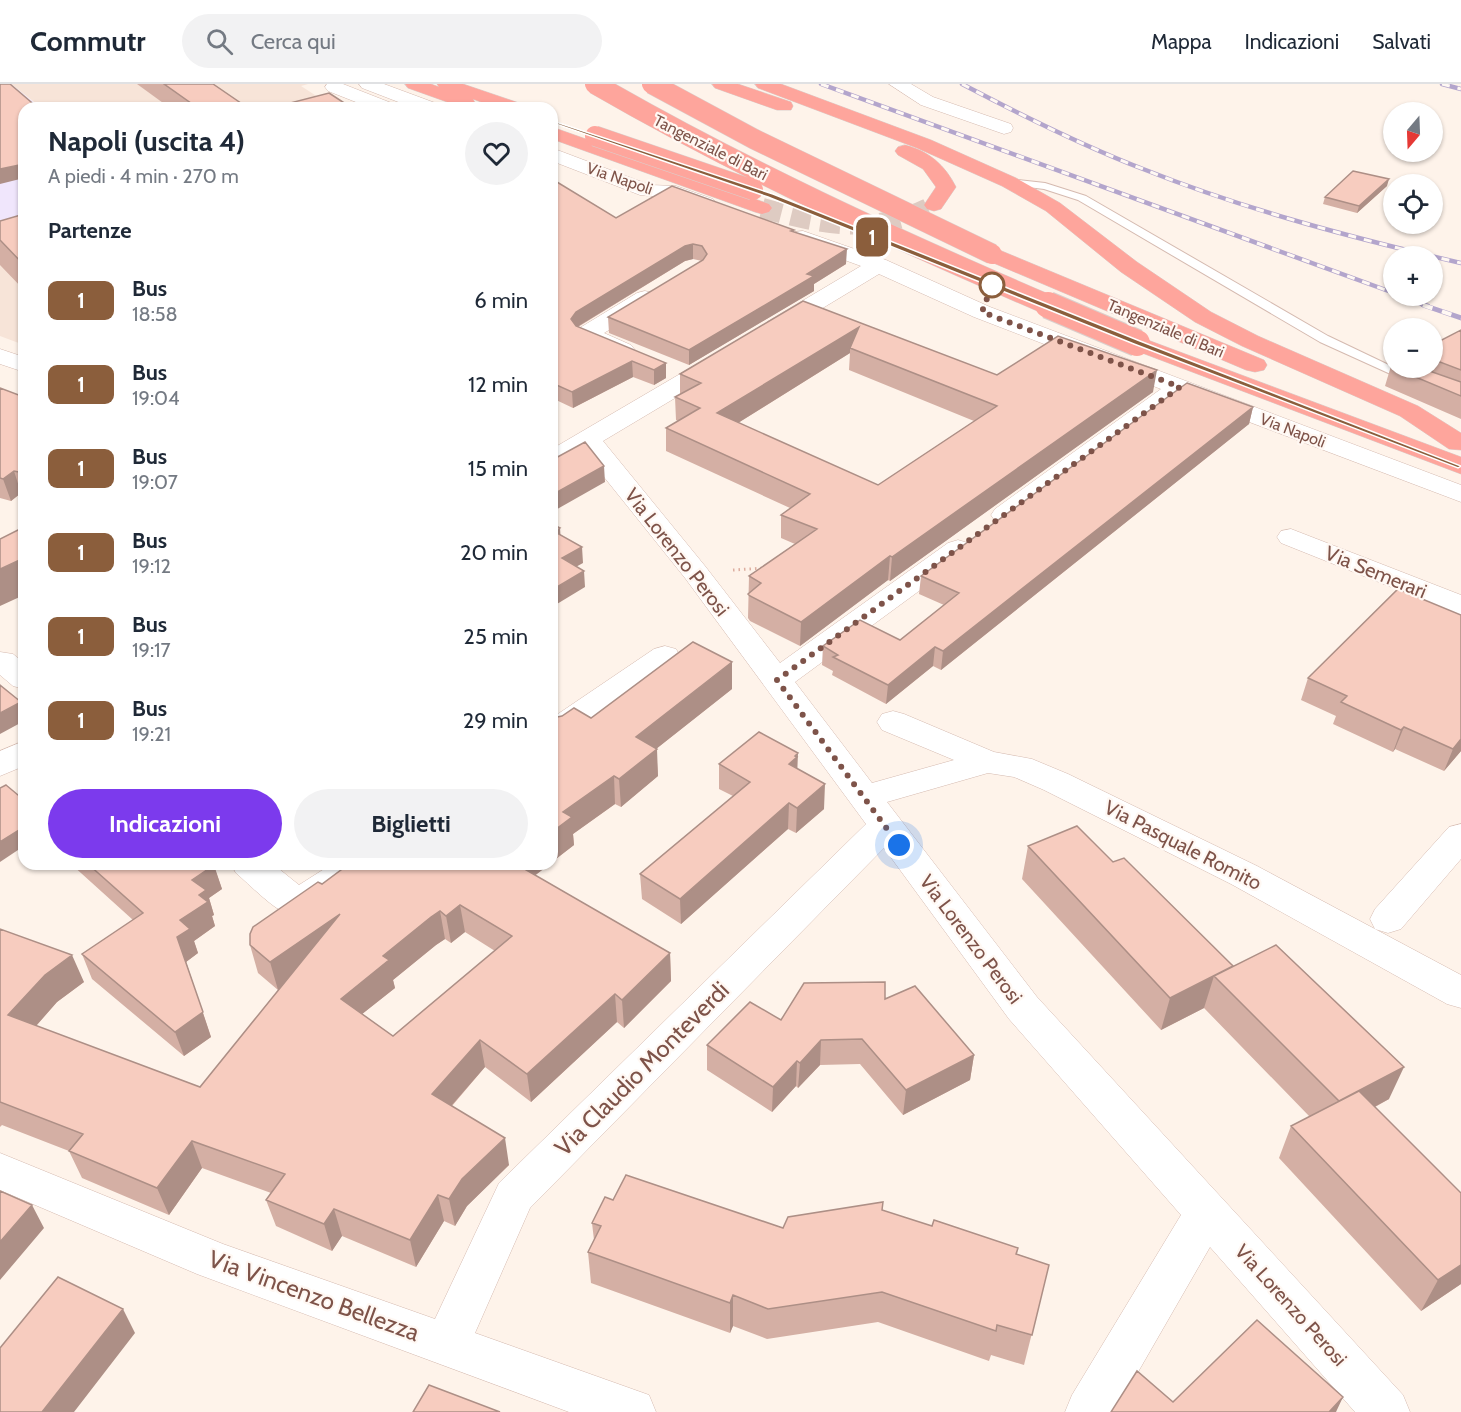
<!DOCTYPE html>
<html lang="it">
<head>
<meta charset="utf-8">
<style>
  :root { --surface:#fff; --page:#f2f2f3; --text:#1f2937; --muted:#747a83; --line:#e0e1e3; --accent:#7c3aed }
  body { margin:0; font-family:Cabin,sans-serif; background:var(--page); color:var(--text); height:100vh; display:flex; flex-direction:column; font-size:22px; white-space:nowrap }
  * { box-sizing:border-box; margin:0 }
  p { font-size:20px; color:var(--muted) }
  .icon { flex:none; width:33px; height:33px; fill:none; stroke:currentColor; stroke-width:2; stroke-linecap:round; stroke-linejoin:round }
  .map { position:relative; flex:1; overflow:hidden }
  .side { position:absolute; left:18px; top:18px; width:540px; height:768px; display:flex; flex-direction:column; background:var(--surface); border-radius:18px; box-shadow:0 2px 4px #0004 }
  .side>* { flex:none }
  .badge { padding:0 12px; border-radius:9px; font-size:21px; line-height:39px }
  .needle { width:39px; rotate:199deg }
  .tools { position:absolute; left:1383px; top:18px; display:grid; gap:12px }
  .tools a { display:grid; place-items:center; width:60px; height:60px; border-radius:50%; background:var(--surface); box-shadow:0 2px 4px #0004; font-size:30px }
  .you { position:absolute; width:30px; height:30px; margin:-15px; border:4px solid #fff; border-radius:50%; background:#1a73e8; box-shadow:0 0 0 9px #1a73e833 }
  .map>.badge { position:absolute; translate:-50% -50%; box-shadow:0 0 0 3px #fff }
  h2 { padding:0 30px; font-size:22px; line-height:54px }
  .round { display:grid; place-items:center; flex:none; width:63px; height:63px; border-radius:32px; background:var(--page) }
  .headline { display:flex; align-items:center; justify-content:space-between; height:102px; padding:0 30px }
  h1 { font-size:28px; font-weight:700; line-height:45px }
  .primary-button { display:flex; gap:12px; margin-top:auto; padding:12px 30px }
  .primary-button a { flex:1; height:69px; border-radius:36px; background:var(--accent); color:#fff; font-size:24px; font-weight:700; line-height:69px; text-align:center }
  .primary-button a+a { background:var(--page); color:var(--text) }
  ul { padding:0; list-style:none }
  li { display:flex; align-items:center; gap:18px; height:84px; padding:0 30px }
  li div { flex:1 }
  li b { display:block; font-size:22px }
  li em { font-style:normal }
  li .badge { min-width:66px; font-weight:700; text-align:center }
  header { display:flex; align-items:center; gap:36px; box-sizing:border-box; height:84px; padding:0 30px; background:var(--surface); border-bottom:2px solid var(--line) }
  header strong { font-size:28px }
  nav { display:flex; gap:33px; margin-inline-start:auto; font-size:21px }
  .search { width:420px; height:54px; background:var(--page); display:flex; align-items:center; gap:15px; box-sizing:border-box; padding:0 21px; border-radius:33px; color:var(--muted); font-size:22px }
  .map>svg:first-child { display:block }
</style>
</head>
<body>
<header>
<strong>Commutr</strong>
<div class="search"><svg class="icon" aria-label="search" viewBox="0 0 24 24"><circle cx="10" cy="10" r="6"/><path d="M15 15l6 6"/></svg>Cerca qui</div>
<nav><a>Mappa</a><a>Indicazioni</a><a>Salvati</a></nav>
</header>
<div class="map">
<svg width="1461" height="1328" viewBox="0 0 1461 1328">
  <rect width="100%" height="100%" fill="#fef3ea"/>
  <!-- residential -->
  <path fill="#f7e4d8" d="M11 0H308L301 2 335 24H42Z
    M24 145V261L0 252V152Z"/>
  <!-- education -->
  <path fill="#f0e6fc" d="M0 0H11L41 24H24V145L0 152Z"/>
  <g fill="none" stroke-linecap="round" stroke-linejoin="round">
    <!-- highway-tunnel -->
    <path stroke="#decbc2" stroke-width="20" stroke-dasharray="20 10" stroke-linecap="butt" d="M762 124C823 141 876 152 934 121"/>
    <!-- lane casing -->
    <g stroke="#d5bab0" stroke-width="2">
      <path id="lane" d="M1009 95 1045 99 1086 112 1328 252 1416 294 1414 297H1406L1320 258 1078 116 1044 105 1005 100V96Z"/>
    </g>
    <!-- street casing -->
    <g stroke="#d5bab0" stroke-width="1">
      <path id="street" d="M327 0H343L394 20 396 24H371L328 7 325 3Z
        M359 0H384L438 20 440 24H414L362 4Z
        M889 0H911L933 13 1011 40 1013 44 1011 48 1004 50 921 21Z
        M552 64 650 101 676 102 713 115 716 119 713 123 706 125 673 114 640 111 552 77Z
        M803 147 886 176 990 223 1461 401V418L1183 313 1015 437 1005 439 995 437 991 431 995 425 1161 305 974 233 879 190 783 248 775 250 767 248 763 243 767 238 861 182 795 158 792 153 795 148Z
        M645 207 653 209 656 214 653 219 604 249 631 261 635 266 631 271C614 276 594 262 578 255L574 250 578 245 637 209Z
        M0 265 24 273V288L0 280Z
        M718 271 727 273 730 278 727 283 603 357 705 482 780 579 948 459 958 456 968 459 972 465 968 471 795 598 872 699 954 676 882 646 877 638 882 630 893 627 904 630 994 668 1032 675 1068 690 1257 782 1461 891V924L1447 920 1231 800 1044 706 1014 693 988 689 887 718 1037 913 1403 1311 1410 1328H1355L1210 1163 1115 1328H1065L1072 1311 1181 1131 1009 935 884 764 530 1124 475 1249 649 1311 656 1328H569L197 1190 0 1106V1069L223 1160 435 1235 499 1099 866 740 685 494 584 368 561 382 552 384V365L709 273Z
        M1291 445 1461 511V531L1281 459 1277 453 1281 447Z
        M665 562 676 565 680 572 676 579 564 657 552 660V634L654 565Z
        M0 568 13 570 24 579V605L13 602 0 591Z
        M24 657V682L0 692V667Z
        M1461 740V775L1401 845 1388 849 1375 845 1370 835 1375 825 1449 743Z
        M231 780H273L299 801 332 780H376L371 789C351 802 309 840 287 830 271 823 250 801 236 789Z"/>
    </g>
    <!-- highway casing -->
    <g stroke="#dbcfcc" stroke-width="1">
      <path id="highway" d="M405 0H431L439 3 437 0H463L522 20 524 24H497L473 15 475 19 473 23 464 24 408 4Z
        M712 0H738L791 18 793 22 791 26H777L715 4Z
        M755 0H781L931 56 1016 94 1060 119 1137 178 1211 228 1258 252 1418 322 1461 349V366L1449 365 1400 332 1242 262 1195 238 1121 188 1046 127 1002 102 917 64 758 4Z
        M552 43 769 120 772 124 769 128 762 130 755 128 552 55Z
        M905 61C929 67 945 81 956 103L941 125 934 127 927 125 924 121 936 103 923 85 898 71 895 67 898 63Z
        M992 163 1264 276 1267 281 1264 286 1255 288 1246 286 984 175 981 170 984 165Z
        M1137 252 1461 373V390L1129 264 1125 259 1129 254Z"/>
    </g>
    <!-- path -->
    <path stroke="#ddaea0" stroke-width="3" stroke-dasharray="1.5 4" stroke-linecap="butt" d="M733 486 765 484"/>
    <!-- lane -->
    <use href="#lane" fill="#fff" fill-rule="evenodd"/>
    <!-- street -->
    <use href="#street" fill="#fff" fill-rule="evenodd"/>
    <!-- highway -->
    <use href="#highway" fill="#fea59c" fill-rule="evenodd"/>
    <!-- rail-far1 casing -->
    <g stroke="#b3a5cc" stroke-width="4.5">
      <path id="rail-far1" d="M821 0 1394 209
        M962 0C1021 31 1081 61 1143 85 1246 126 1353 154 1461 179
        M1442 0 1461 5
        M1399 212 1428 222"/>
    </g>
    <!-- rail casing -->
    <g stroke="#b3a5cc" stroke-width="5">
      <path id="rail" d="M1423 221 1461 234"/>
    </g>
    <!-- rail-far1 -->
    <use href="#rail-far1" stroke="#fff8f3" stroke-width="3" stroke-dasharray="8" stroke-linecap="butt"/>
    <!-- rail -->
    <use href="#rail" stroke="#fff8f3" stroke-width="4" stroke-dasharray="10" stroke-linecap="butt"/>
    <!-- highway-bridge-far1 casing -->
    <g stroke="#dbcfcc" stroke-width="21" stroke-linecap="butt">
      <path id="highway-bridge-far1" d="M595 0C742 85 895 155 1051 222
        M652 0 754 55 992 170
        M595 52 753 106"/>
    </g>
    <!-- highway-bridge casing -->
    <g stroke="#dbcfcc" stroke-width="28" stroke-linecap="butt">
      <path id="highway-bridge" d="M1048 221 1137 259"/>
    </g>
    <!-- highway-bridge-far1 -->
    <use href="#highway-bridge-far1" stroke="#fea59c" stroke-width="20"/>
    <!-- highway-bridge -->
    <use href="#highway-bridge" stroke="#fea59c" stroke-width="26"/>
  </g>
  <!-- wall -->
  <path fill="#d4afa4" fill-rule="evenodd" d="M137 0H213L248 24H170Z
    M290 19 352 24H291Z
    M552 95 616 134 794 148 846 180 814 200V207L689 281 609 249 608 233 702 177 693 175 685 177 578 243 666 279V294L654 301 633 293 573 324 554 315 555 327 552 326Z
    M1387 102 1357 129 1323 120 1325 113Z
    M24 130V206L0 181V137Z
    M803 217 997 291 1153 308 890 497 888 496 800 562 750 537 748 534 749 492 795 460 781 454V431L790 424 666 367V344L678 337 676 336 675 313 680 310V290ZM850 269 849 286 974 337 878 401 738 339Z
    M1461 246V335L1385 302 1391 282 1394 284H1432V275Z
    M0 304 24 313V410L21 409 11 417 0 414Z
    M1253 323 1249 340 941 586 933 582 886 620 832 591 833 587 822 581 823 562 900 556 944 521 919 510 921 492Z
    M1398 505 1461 667 1444 687 1395 665 1393 668 1333 640 1336 632 1301 616 1308 594Z
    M732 605 656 665 658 692 621 723 615 720 573 750 574 761 552 778 591 634Z
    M719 680 797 685 824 725 796 749 788 745 681 840 642 815 640 790 733 712 719 705Z
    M1028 762 1113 778 1389 1015 1375 1023 1461 1109V1200L1421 1227 1279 1074 1291 1042 1310 1033 1204 924 1161 946 1022 795Z
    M71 780H213L222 805 209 814 214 831 212 832 215 842 194 857 198 869 186 878 211 953 184 972 92 895 82 870 133 836Z
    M550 780 535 791 670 869 671 897 624 944 617 938 531 1018 485 983 452 1022 509 1081 467 1122 455 1142 444 1137 416 1183 342 1152 332 1167 276 1142 266 1116 271 1109 202 1084 169 1131 82 1094 69 1067 2 1041 0 1043V845L84 898 57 918 36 942 200 1003 280 904 278 906 258 889 250 861 322 800ZM465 848 495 867 393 952 362 930 395 904 393 896 436 861 445 855 451 859Z
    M885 915 974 971 970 996 903 1031 860 980 820 981 798 1004 796 1002 772 1028 707 986V961L781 936Z
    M613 1116 783 1144 882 1126 932 1142 1018 1164 1017 1170 1049 1181 1024 1281 991 1271 989 1277 878 1238 767 1255 733 1242 730 1249 591 1199 588 1168 594 1156 592 1139Z"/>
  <!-- shaded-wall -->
  <path fill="#ad8f86" d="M24 80V94L0 100V85Z
    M1389 95 1387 102 1357 129 1359 122Z
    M693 160V175L685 177 577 243 571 235 576 228 685 162Z
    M847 165 846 180 814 200V207L689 281V266Z
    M859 243 850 264V269L717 352V329Z
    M632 277 633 293 573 324 572 308Z
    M666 279V294L654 301V286Z
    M1157 286 1153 308 890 497 892 473Z
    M1253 323 1249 340 941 586 943 567Z
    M604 382 605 398 552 428V411Z
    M14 387 21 409 11 417 3 395Z
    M560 444 561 460 555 448Z
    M582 463 583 479 563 490 562 474Z
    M890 472 888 496 800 562 801 538Z
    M24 474V511L0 522V485Z
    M584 487 585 503 552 523V506Z
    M935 563 933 582 886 620 888 601Z
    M732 578V605L637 680 636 653Z
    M21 618 24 627V637L0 650V629Z
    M1404 643 1395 665 1393 668 1401 646Z
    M1461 655V667L1444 687 1453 665Z
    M657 665 658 692 621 723 619 695Z
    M798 669 797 694 789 680Z
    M614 692 615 720 573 750 574 761 552 778V748L563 728Z
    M825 700 824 725 796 749 797 724Z
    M789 719 788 745 681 840 680 815Z
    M24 743V762L0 778V758Z
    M513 780H550L516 806Z
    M214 781 222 805 209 814 214 831 212 832 215 842 194 857 198 869 186 878 211 953 184 972 175 948 177 853 180 836 192 796Z
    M460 821 465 848 451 859 446 832Z
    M440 827 445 855 436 861 393 896 395 904 347 942 341 915 383 872 431 833Z
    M340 830 346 857 278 906 270 878Z
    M670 869 671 897 624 944 622 916Z
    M72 871 84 898 57 918 21 959 8 931 45 891Z
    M1214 892 1204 924 1161 946 1170 914Z
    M615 910 617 938 531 1018 527 990Z
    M480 956 485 983 438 1037 432 1010Z
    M821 956 820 981 798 1004 800 979Z
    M974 971 970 996 903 1031 906 1006Z
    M797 977 796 1002 772 1028 773 1003Z
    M1404 983 1389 1015 1326 1049 1339 1017Z
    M505 1054 509 1081 467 1122 455 1142 449 1115 462 1095Z
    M192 1057 202 1084 169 1131 157 1104Z
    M438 1111 444 1137 416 1183 410 1156Z
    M32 1121 44 1144 0 1196V1158Z
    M334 1125 342 1152 332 1167 324 1140Z
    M1461 1181V1200L1421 1227 1438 1196Z
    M733 1211V1242L730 1249V1219Z
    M123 1225 135 1249 74 1328H42Z
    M1343 1313 1336 1328H1329Z"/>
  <!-- building -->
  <path fill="#f7ccbf" stroke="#ad8f86" stroke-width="1.5" fill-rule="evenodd" d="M0 0H10L38 24H24V80L0 85Z
    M164 0H213L248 24H198Z
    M329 9 352 24H297L290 19Z
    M1353 87 1389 95 1359 122 1325 113Z
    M552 95 616 134 672 102 794 146 791 147 847 165 807 190 814 192 689 266 608 233 703 176 707 170 702 162 693 160 685 162 576 228 571 235 576 242 666 279 654 286 632 277 572 308 552 299Z
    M24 130V181L0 156V137Z
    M803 217 997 291 1058 252 1157 286 892 473 890 472 801 538 750 512 748 510 761 499 749 492 817 445 781 431 810 410 666 344 700 324 675 313 701 299 680 290ZM859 243 850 264 997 322 878 401 717 329Z
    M1461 246V286L1432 275V261Z
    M1394 284H1421L1461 298V312Z
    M1187 299 1253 323 943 567 935 563 888 601 833 573 838 571 823 562 860 536 900 556 959 509 921 492Z
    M0 304 24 313V389L14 387 3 395 0 394Z
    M585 358 604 382 552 411V376Z
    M552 440 560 444 555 448 582 463 562 474 584 487 552 506Z
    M22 444 24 446V474L0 485V455Z
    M1398 505 1461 531V655L1453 665 1404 643 1401 646 1341 618 1347 612 1308 594Z
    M693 558 732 578 636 653 657 665 619 695 614 692 563 728 572 733 552 748V634L562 632 574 624 591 634Z
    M0 601 21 618 0 629Z
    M759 648 798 669 795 672 797 673 789 680 825 700 797 724 789 719 680 815 640 790 750 698 719 680Z
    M6 701 24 716V743L0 758V704Z
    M1077 742 1113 778 1124 774 1233 882 1170 914 1028 762Z
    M88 780H213L214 781 192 796 206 806 199 811 208 818 180 836 190 845 177 853 203 928 175 948 82 870 143 829Z
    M349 780H516L670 869 622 916 615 910 527 990 480 956 432 1010 505 1054 462 1095 449 1115 438 1111 410 1156 334 1125 324 1140 266 1116 285 1090 192 1057 157 1104 69 1067 83 1050 0 1018V845L72 871 45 891 8 931 200 1003 340 830 270 878 250 861V850L253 843 318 798 322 800ZM460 821 512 852 393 952 341 915 389 876 383 872 431 833 440 827 446 832Z
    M1276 861 1404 983 1339 1017 1214 892Z
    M885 898V915L915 902 974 971 906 1006 862 955 821 956 800 979 797 977 773 1003 707 961 750 918 781 936 804 899Z
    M1359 1007 1461 1109V1181L1438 1196 1291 1042Z
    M626 1091 783 1144 788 1133 883 1118 882 1126 932 1142 934 1136 1018 1164 1016 1170 1049 1181 1032 1251 997 1241 996 1247 882 1208 768 1225 733 1211 730 1219 588 1168 601 1142 592 1139 605 1113 613 1116Z
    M0 1107 32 1121 0 1158Z
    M58 1193 123 1225 42 1328H0V1264Z
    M1257 1236 1343 1313 1329 1328H1111L1137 1287 1173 1318Z
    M429 1301 500 1328H413Z"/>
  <!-- line -->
  <path fill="#8b5e3c" stroke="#fff" stroke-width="1.5" d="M550 36 773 110 1140 257 1461 382 1458 384 1134 260 768 113 550 38Z"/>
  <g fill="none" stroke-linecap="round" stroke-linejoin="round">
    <!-- walk -->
    <path stroke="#7e5349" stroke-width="6" stroke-dasharray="0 10.8" d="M899 761 777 596 1180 303 982 228 992 201"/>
  </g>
  <!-- markers -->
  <circle fill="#fff" stroke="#8b5e3c" stroke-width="3" cx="992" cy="201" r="12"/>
  <g text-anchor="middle" stroke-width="4.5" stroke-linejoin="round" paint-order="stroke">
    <!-- far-street labels -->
    <g font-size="16" fill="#7e5349" stroke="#fff8f3">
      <text transform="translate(711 63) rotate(27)" y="6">Tangenziale di Bari</text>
      <text transform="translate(620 94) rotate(19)" y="6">Via Napoli</text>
      <text transform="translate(1166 244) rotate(23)" y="6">Tangenziale di Bari</text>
      <text transform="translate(1293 346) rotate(21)" y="6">Via Napoli</text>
    </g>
    <!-- street labels -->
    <g font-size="20" fill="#7e5349" stroke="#fff8f3">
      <text transform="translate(677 468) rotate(52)" y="7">Via Lorenzo Perosi</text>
      <text transform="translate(1376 488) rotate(22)" y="7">Via Semerari</text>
      <text transform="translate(1183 761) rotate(27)" y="7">Via Pasquale Romito</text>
      <text transform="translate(971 855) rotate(53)" y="7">Via Lorenzo Perosi</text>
      <text transform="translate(1291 1221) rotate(48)" y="7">Via Lorenzo Perosi</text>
    </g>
    <!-- near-street labels -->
    <g font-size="24" fill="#7e5349" stroke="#fff8f3">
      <text transform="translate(642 985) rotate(-45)" y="8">Via Claudio Monteverdi</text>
      <text transform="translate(314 1212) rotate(20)" y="8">Via Vincenzo Bellezza</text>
    </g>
  </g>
</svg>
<div class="tools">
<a><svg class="needle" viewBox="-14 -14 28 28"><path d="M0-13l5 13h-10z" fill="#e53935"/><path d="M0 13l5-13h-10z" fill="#747a83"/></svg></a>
<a><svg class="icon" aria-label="locate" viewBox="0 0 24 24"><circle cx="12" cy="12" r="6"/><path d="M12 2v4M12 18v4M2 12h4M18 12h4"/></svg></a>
<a>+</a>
<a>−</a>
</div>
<div class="you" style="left:899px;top:761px"></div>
<b class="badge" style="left:872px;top:153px;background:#8b5e3c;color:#fff">1</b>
<section class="side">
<div class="headline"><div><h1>Napoli (uscita 4)</h1><p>A piedi · 4 min · 270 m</p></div><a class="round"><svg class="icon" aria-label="heart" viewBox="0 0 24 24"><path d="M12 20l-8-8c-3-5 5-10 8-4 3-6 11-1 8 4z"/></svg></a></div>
<h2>Partenze</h2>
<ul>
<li><span class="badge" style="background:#8b5e3c;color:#fff">1</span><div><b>Bus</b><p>18:58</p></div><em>6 min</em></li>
<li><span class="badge" style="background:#8b5e3c;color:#fff">1</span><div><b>Bus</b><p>19:04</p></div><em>12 min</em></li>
<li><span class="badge" style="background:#8b5e3c;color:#fff">1</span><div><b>Bus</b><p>19:07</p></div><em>15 min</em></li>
<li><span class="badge" style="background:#8b5e3c;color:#fff">1</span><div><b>Bus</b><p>19:12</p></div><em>20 min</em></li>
<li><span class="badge" style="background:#8b5e3c;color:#fff">1</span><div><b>Bus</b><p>19:17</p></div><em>25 min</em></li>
<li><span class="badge" style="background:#8b5e3c;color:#fff">1</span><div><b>Bus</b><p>19:21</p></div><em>29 min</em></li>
</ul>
<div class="primary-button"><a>Indicazioni</a><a>Biglietti</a></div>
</section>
</div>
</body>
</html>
